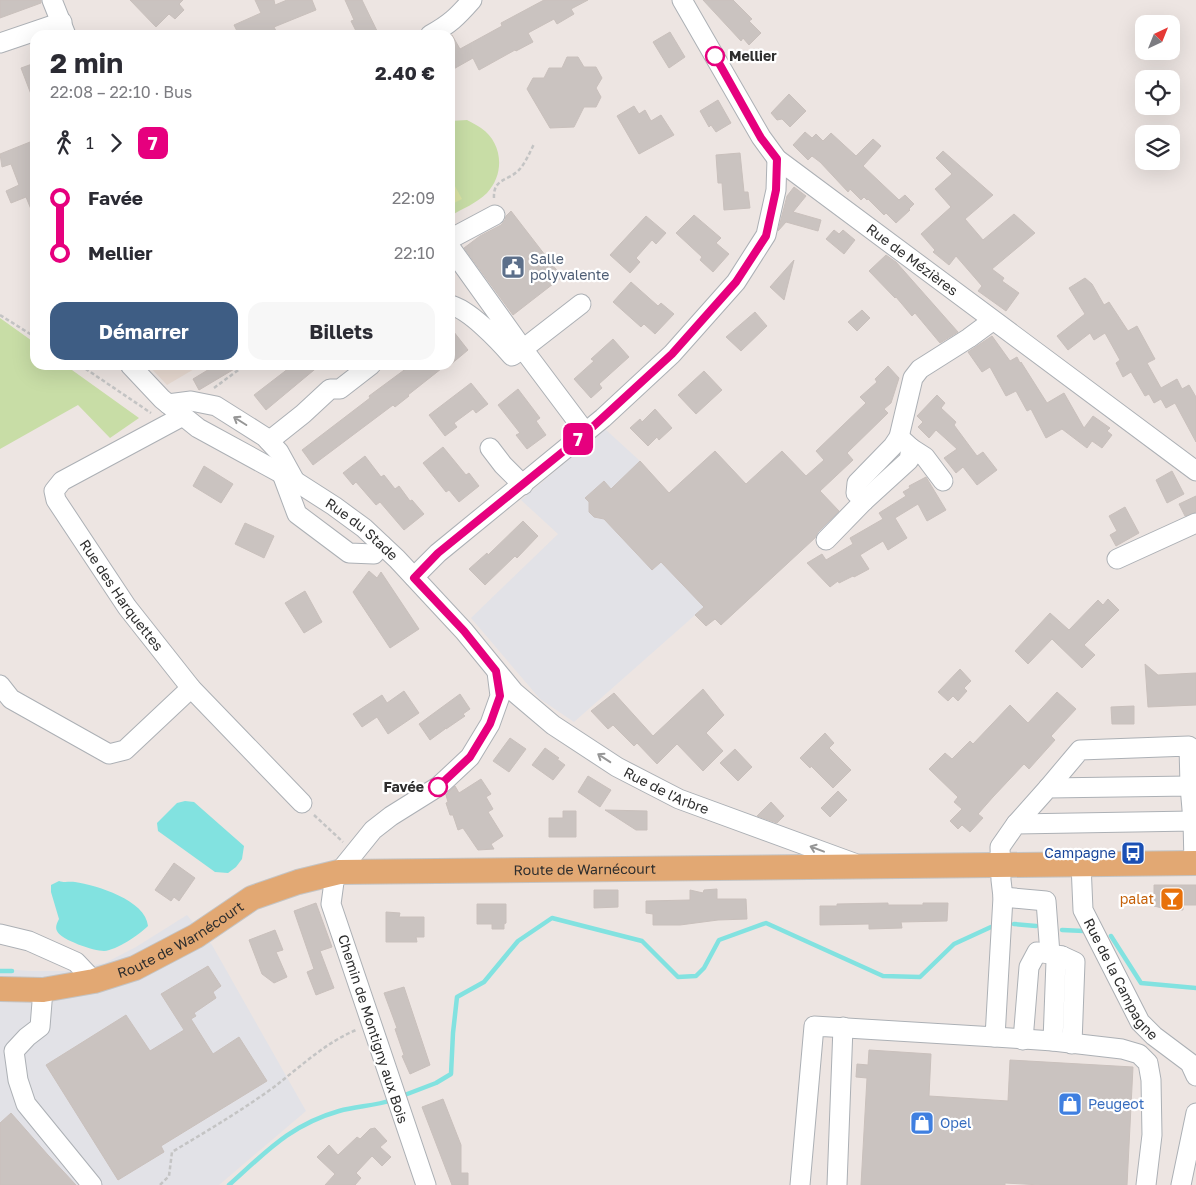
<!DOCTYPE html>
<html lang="fr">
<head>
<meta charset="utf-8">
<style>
  :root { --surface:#fff; --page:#f7f7f7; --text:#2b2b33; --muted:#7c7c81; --accent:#3e5d84 }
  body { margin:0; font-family:"Golos Text",sans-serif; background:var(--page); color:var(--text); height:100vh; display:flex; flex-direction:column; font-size:19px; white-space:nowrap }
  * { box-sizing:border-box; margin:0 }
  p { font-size:16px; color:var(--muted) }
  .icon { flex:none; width:28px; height:28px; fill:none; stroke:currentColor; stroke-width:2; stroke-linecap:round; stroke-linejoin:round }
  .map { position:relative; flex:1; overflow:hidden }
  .details { position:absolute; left:30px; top:30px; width:425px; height:340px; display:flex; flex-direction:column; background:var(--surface); border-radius:15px; box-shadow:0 5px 20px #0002 }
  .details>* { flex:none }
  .badge { padding:0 10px; border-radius:8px; font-size:18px; line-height:32px }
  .needle { width:32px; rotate:43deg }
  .controls { position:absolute; left:1135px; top:15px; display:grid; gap:10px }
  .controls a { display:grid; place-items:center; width:45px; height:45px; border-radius:10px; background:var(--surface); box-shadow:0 5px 20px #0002; font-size:25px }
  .map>.badge { position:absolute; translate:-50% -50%; box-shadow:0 0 0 2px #fff }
  .legs { display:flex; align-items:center; gap:8px; height:55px; padding:0 20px; font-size:16px }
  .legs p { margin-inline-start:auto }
  .overview { display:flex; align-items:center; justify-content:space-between; height:85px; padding:0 20px }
  h1 { font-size:28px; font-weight:700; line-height:38px }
  .cta { display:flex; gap:10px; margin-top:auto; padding:10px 20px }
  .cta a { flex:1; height:58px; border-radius:15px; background:var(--accent); color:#fff; font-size:20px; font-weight:700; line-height:58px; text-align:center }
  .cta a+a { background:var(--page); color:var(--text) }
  ul { padding:0 20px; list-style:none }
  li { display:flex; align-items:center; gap:18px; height:55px; font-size:19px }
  li i { display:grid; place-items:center; width:8px; height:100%; margin:0 6px; background:currentColor }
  li i::after { content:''; width:12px; height:12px; margin:-6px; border:4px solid; border-radius:50%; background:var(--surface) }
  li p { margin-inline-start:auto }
  li:first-child i { background:linear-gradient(#0000 50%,currentColor 0) }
  li:last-child i { background:linear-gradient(currentColor 50%,#0000 0) }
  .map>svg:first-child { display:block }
</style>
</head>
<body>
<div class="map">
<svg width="1196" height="1185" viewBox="0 0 1196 1185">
  <rect width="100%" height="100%" fill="#ede5e2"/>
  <!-- industrial -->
  <path fill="#e2e2e7" d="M605 429 640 461 669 493 715 451 746 484 782 451 841 514 721 625 703 608 574 722 540 699 471 618 558 534 521 500Z
    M187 915 212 945 306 1111 219 1185H0V969L31 971H65L105 963 136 947Z"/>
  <!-- education -->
  <path fill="#e8dad1" d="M148 365H201L167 385Z"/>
  <!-- green -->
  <path fill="#c8dda6" d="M467 120C472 123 477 125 481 128 503 143 505 174 487 193 477 203 462 209 450 216V121Z
    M0 318 35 343V365H65L139 418 110 438 78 405 0 449Z"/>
  <!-- pitch -->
  <path fill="#dae3a3" d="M450 177 462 199 450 205Z"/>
  <!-- water -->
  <path fill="#82e2e0" d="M185 801 194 802 244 846 242 859 236 867 228 873 215 872 158 831 157 823 177 803Z
    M59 881C65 883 69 881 75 882 96 885 146 900 148 926 139 935 117 950 104 951 94 951 61 940 57 931 55 927 57 923 59 919L51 892V885Z"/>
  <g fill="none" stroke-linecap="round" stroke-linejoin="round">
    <!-- stream -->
    <path stroke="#82e2e0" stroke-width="4.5" d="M1014 924 1036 926
      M1062 930 1084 931
      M1111 936 1141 983 1196 988
      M0 971H12
      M402 1096 436 1083 451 1074 453 1033 457 997 484 982 518 941 552 918 642 941 678 977 696 976 704 968 719 940 766 923 883 976 920 977 954 944 991 927
      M229 1185C266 1152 290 1125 339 1111 357 1106 375 1106 392 1100"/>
  </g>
  <!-- building -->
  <path fill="#cac3c0" stroke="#c9c0bc" d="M0 0H41V3L0 18Z
    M130 0H183L179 4 184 10 175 19 169 14 156 27Z
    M255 0H274L275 5 287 0H312L316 10 274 27 276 31 266 35H239L234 25 261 13Z
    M345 0H362L379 35H358L351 21 354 20Z
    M544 0H588L571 9 574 14 557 24 554 19 528 33 533 42 516 51 515 50 479 70 473 58 450 71V36L452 35 460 49 502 26 501 23Z
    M703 0H733L752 19 749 21 761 33 749 45 743 38 741 41Z
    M670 32 685 57 669 68 653 42Z
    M567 57H578L584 67H596L602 78 596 88 601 97 596 107H584L574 127 550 128 527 89 533 78H544L549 68H562Z
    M35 63V102H34L21 68Z
    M789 94 806 111 790 127 782 119 777 120 771 113Z
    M718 100 731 123 716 132 711 125 709 127 700 111Z
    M634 106 639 114 645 110 651 121 661 115 674 135 639 154 617 116Z
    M805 132 812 138 816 134 823 141 831 133 856 156 873 139 881 146 863 166 899 200 905 195 914 204 909 209 910 210 896 223 886 213 884 215 868 199 867 200 864 197 861 200 850 189 848 192 820 162 812 156 808 160 793 145Z
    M35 140V219L26 197 11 203 6 191 19 185 11 164 2 167 0 154Z
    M943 151 993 195 965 219 983 240 1014 214 1035 233 992 269 1004 278 1002 281 1019 293 1006 311 978 291 982 286 956 256 949 265 933 252 935 250 921 234 951 207 935 189 952 174 936 158Z
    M740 153 744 192H748L750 208 724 210 722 183H718L716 155Z
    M794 187 806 196 793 212 821 220 818 231 786 222 778 231 787 196Z
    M511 211 562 277 513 315 464 248 480 236 501 225 505 220 506 216Z
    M694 215 721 238 716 243 729 254 713 272 700 260 702 257 676 233Z
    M646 216 666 233 656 244 652 240 636 258 640 262 630 273 610 255Z
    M834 230 839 234 843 230 855 240 844 254 826 239Z
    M886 255 896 262 958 332 940 343 915 313 912 316 896 297 895 298 869 271Z
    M794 260 784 300 770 287Z
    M1085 278 1092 284 1104 305 1109 302 1128 331 1137 326 1155 359 1147 363 1161 388 1177 379 1182 389 1189 385 1196 397V442L1175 403 1166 408 1161 399 1154 403 1149 394 1145 396 1131 372 1123 377 1116 363 1120 360 1105 333 1094 340 1090 333 1068 350 1057 336 1085 314 1069 288Z
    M631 282 658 306 661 303 674 314 655 334 644 324 641 327 613 302Z
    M862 310 870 318 857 331 848 322Z
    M755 312 767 326 741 351 726 337Z
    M450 327 468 350 450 365Z
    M992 336 1010 361 1017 357 1020 363 1021 362 1047 403 1064 393 1084 428 1093 416 1110 428 1107 431 1112 435 1102 448 1092 441 1087 448 1062 429 1046 438 1031 409 1027 411 1016 391 1006 396 990 367 982 372 968 352Z
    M613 339 629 357 599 384 602 388 591 398 574 379 594 361 591 359Z
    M216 365H241L199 390 193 379Z
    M293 365H320L266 410 254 395Z
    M411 365H446L408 395 409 396 395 407 393 405 313 465 302 450 370 398 369 396Z
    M888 366 899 378 891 403 884 409 888 413 847 453 853 460 820 491 839 511 818 532 815 538 721 625 715 619 706 626 695 615 704 607 661 562 652 570 604 519 594 517 589 512V502L585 498 604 481 611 489 640 461 669 493 715 451 746 484 782 451 806 476 824 460 816 451 866 403 860 397 877 382 875 379Z
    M704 371 722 390 696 414 678 395Z
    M471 383 488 404 476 413 473 409 454 423 457 427 445 436 429 415Z
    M518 389 540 418 536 421 546 435 527 449 516 435 520 433 498 405Z
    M937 395 945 403 941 408 956 422 954 425 977 456 983 452 997 470 977 485 963 467 956 473 944 458 957 449 936 430 929 438 918 427 923 422 917 416Z
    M655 409 672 428 659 440 657 437 648 446 630 428 640 419 642 422Z
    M443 447 466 475 469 473 479 486 459 502 449 490 446 492 423 463Z
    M365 456 381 477 384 475 395 489 399 486 410 501 412 500 424 514 404 530 380 502 376 505 356 482 353 485 343 473Z
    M204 466 233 484 221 503 193 486Z
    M1172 471 1184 494 1167 503 1156 480Z
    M926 477 946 510 927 521 918 504 895 518 907 538 888 550 883 541 860 555 869 569 854 577 853 576 839 583 838 581 830 587 807 563 822 554 826 560 853 544 850 538 883 519 879 513 906 496 903 492 910 488 909 486Z
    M1196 496V512L1185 516 1179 504Z
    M1125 507 1139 533 1116 546 1110 535 1117 531 1109 516Z
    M523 521 538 536 517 558 515 556 485 585 469 569 487 553 488 555Z
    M245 523 274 536 264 558 235 544Z
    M369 571 377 578 381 572 419 629 390 648 353 592Z
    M305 591 322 622 304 633 285 603Z
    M1108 599 1119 610 1084 645 1095 655 1082 668 1052 639 1028 664 1015 651 1050 613 1069 630 1098 600 1103 605Z
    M1145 664 1158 675 1196 673V705L1148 707Z
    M960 669 971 681 964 688 967 691 958 701 953 696 948 701 938 692Z
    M703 689 724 715 706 733 723 751 703 771 677 744 657 764 637 743 634 746 613 725 608 729 591 711 614 693 653 736Z
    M404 691 419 713 388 734 377 717 362 727 353 714 382 695 387 703Z
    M1057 692 1076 709 1051 736 1055 740 1029 769 1024 764 993 797 978 814 983 818 970 832 962 825 958 829 950 821 962 809 954 802 958 797 929 769 945 753 952 759 970 741 973 744 1010 705 1028 723Z
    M460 694 470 709 463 714 465 716 446 729 444 727 445 729 430 740 419 724Z
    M1134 706V724H1112L1111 707Z
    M825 733 834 743 829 748 851 770 833 788 811 766 810 768 800 758Z
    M510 738 526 749 509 772 493 761Z
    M545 748 559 758 557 759 565 765 553 780 532 765Z
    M735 749 752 767 738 781 720 763Z
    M588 776 611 790 600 807 578 792Z
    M481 779 491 794 486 797 493 809 488 812 503 836 491 844 494 849 478 850 463 828 458 830 453 815H450L446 803 448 802 446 795 455 786 459 793Z
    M838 791 847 800 830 817 821 808Z
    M771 802 784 816 777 823 757 816Z
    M605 810 647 811V830H636Z
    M563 811H576V837H549V818H563Z
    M174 863 195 878 179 901 174 897 171 901 155 890Z
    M1154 885H1196V905H1183V910L1166 909 1154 906Z
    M717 889V899H746L747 919 718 920 680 925H653V914L646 913V901L690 900V890L703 893 704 890Z
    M594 890H618V907L594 908Z
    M316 903 332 947 320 951 334 988 316 995 307 972 314 969 294 911Z
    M888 903V905H923V903H948L947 921 901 922 902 928 869 929V924L820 925V906H837V904Z
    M477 904H506V923L504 924V929H492V924H477Z
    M386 912 400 913 399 917H424V937H416L417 942H386Z
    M275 930 283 950 276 952 287 977 274 983 262 974 249 940Z
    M208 966 221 986 213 992 216 998 194 1013 196 1016 191 1019 213 1054 239 1037 267 1081 161 1146 164 1152 118 1180 46 1065 126 1015 150 1051 184 1030 161 994Z
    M404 987 430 1065 410 1074 402 1056 404 1055 395 1029 397 1028 384 993Z
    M869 1050 931 1054 929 1096 1008 1101 1010 1060 1133 1067 1127 1185H1041L1005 1183V1185H861L867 1078 856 1077 857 1064 868 1065Z
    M443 1099 461 1145V1173H468V1185H452L422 1107Z
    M11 1113 48 1155 76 1185H0V1123Z
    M375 1128 387 1141 380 1147 391 1157 382 1166 372 1156 356 1173 361 1178 355 1185H325L335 1174 317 1157 329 1145 338 1155 357 1137 360 1139 370 1129Z"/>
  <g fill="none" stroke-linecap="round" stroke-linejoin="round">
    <!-- minor casing -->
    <g stroke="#acb0b5" stroke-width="21">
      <g id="minor">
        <path d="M52 0 66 35"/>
        <path id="s1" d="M682 0 761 137 777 159 1196 471"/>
        <path d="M430 35C450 24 457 17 472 0"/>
        <path d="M0 43 62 22"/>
        <path d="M450 239 495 215"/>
        <path d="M450 247 523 349 512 356C499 341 469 309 450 305"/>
        <path d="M581 304 523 349 586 433"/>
        <path id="s2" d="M130 365 162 399 198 428 295 481 334 506 364 528 397 559 464 631 514 692 553 725 617 767 679 799 854 863"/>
        <path d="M168 404 191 401 216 406 265 437 279 452 295 481"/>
        <path id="s3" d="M183 416 62 481 54 491 56 500 127 607 191 688 302 803"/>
        <path d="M269 441 303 414 330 389H340L371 365"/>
        <path d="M490 448 503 465 523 485"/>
        <path d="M911 448 925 457 943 481"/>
        <path d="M282 474 297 514 349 553 374 554 382 545"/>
        <path d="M864 501 856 493 857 483 893 446 899 437 913 378 920 369 969 338 992 321"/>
        <path d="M826 540 864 501 909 460 911 448 899 437"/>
        <path d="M1117 559 1196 523"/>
        <path d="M414 577 438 553 603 418 672 354 736 282 766 235 776 190 777 159"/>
        <path d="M0 685 11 699 109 754 125 750 191 688"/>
        <path d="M1048 788 1080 750 1189 746 1190 786"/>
        <path d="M1016 824 1048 788 1190 786 1193 821"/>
        <path id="s4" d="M1081 864 1083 910 1140 1022 1154 1036 1190 1063 1196 1076"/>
        <path d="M1003 897 1046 901 1050 954"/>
        <path d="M0 934 29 941 76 962 94 981"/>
        <path d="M43 990 40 1027 27 1037 14 1051 18 1080 26 1104 92 1185"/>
        <path d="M995 1037 1053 1041 1122 1049 1139 1054 1148 1063 1151 1080 1152 1135 1146 1185"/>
        <path d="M1023 1040 1029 967 1037 952 1062 956"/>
        <path d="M1053 1041 1056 961 1062 956 1075 962 1072 1044"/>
        <path d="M426 1185 331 904 334 882 339 872 373 830 391 816 439 786 470 757 490 724 500 696 497 672"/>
        <path d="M800 1185 814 1026 995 1037 1003 897 1001 880 1000 847 1016 824 1193 821 1194 863"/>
        <path d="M837 1185 843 1027"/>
        <path d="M1181 1185 1196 1113"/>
      </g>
    </g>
    <!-- major casing -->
    <g stroke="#c4c4c4" stroke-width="26">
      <g id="major">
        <path id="s5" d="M0 989 43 990 94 981 135 968 196 936 252 898 298 882 339 872 1196 863"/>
      </g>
    </g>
    <!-- path -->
    <path stroke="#c4c4c4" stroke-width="2.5" stroke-dasharray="4 2.5" stroke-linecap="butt" d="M494 198C493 179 507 181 518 171 525 164 530 152 534 144
      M0 315 35 337
      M80 365 151 413
      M214 388 245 365
      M314 815 343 842
      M160 1185 169 1176 172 1152C207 1131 241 1111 274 1087 300 1067 325 1043 356 1030"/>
    <!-- minor -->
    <use href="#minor" stroke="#fff" stroke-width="19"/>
    <!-- major -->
    <use href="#major" stroke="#e2a873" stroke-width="24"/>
  </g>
  <!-- one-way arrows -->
  <defs><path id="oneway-shaft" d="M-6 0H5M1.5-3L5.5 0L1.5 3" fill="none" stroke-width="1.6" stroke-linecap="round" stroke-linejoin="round" transform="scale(1.25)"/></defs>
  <g stroke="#969696">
    <use href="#oneway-shaft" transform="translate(240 421) rotate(-148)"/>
    <use href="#oneway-shaft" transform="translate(604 758) rotate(-147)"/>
    <use href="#oneway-shaft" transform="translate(817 849) rotate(-159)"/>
  </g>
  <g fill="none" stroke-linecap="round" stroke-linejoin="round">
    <!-- line-1 casing -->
    <g stroke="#fff" stroke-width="11">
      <path id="line-1" d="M438 787 470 757 490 724 500 696 496 671 464 631 414 578 438 553 586 433 672 354 736 282 766 236 776 190 777 159 761 138 715 56"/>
    </g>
    <!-- line-1 -->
    <use href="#line-1" stroke="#e6007e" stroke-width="8"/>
  </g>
  <!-- icons -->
  <defs>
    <g id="civic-square" transform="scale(1.25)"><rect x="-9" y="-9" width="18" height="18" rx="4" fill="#5c6f8a" stroke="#fff"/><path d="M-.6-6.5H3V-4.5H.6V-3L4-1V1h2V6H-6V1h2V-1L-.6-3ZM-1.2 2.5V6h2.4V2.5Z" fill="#fff"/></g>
    <g id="bus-square" transform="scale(1.25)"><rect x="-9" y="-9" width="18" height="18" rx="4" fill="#1a4fb4" stroke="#fff"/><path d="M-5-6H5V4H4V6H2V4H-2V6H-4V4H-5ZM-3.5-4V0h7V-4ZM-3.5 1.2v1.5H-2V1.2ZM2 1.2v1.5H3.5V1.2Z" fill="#fff"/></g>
    <g id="bar-square" transform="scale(1.25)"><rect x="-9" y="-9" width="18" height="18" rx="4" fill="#e8710a" stroke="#fff"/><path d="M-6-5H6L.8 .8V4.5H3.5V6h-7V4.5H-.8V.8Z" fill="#fff"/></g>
    <g id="shop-square" transform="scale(1.25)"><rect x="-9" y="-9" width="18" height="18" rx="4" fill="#3f7fe0" stroke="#fff"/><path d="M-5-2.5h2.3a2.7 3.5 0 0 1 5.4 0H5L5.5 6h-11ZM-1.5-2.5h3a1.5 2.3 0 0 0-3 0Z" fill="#fff"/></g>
  </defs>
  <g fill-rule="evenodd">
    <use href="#civic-square" x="513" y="267"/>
    <use href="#bus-square" x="1133" y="853"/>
    <use href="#bar-square" x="1172" y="899"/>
    <use href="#shop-square" x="1070" y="1104"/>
    <use href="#shop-square" x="922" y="1123"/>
  </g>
  <!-- markers -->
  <g fill="#fff" stroke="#e6007e" stroke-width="2.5">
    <circle cx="715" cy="56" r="9"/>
    <circle cx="438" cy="787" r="9"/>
  </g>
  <g text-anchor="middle" stroke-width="4.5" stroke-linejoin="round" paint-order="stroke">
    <!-- stop labels -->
    <g font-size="14" font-weight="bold" fill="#2e2e2e" stroke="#fff" text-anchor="start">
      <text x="729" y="61">Mellier</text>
      <text x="424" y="792" text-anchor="end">Favée</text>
    </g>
    <!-- service labels -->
    <g font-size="14" fill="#4e5e75" stroke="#fff" text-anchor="start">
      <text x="530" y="264">Salle<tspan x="530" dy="16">polyvalente</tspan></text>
    </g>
    <!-- street labels -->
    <g font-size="14" fill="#2e2e2e" stroke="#fff">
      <text dy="5" stroke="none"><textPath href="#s1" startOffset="354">Rue de Mézières</textPath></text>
      <text dy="5" stroke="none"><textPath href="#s2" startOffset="286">Rue du Stade</textPath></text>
      <text dy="5" stroke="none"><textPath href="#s3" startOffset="275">Rue des Harquettes</textPath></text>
      <text dy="5" stroke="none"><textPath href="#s2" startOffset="692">Rue de l'Arbre</textPath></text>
      <text dy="5" stroke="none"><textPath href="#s5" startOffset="611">Route de Warnécourt</textPath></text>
      <text dy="5" stroke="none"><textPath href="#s5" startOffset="191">Route de Warnécourt</textPath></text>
      <text dy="5" stroke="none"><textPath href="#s4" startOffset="125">Rue de la Campagne</textPath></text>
      <text transform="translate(373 1029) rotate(72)" y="5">Chemin de Montigny aux Bois</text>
    </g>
    <!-- transit labels -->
    <g font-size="14" fill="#164399" stroke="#fff" text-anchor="end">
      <text x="1116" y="858">Campagne</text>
    </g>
    <!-- food labels -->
    <g font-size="14" fill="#c56008" stroke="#fff" text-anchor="end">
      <text x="1154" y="904">palat</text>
    </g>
    <!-- shop labels -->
    <g font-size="14" fill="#366cbe" stroke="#fff" text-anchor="start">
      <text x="1088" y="1109">Peugeot</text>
      <text x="940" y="1128">Opel</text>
    </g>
  </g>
</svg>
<div class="controls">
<a><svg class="needle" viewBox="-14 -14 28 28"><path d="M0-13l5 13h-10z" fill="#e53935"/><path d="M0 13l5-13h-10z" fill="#7c7c81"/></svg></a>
<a><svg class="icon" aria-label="locate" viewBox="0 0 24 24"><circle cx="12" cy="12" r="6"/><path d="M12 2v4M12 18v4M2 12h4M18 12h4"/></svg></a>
<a><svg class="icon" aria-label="layers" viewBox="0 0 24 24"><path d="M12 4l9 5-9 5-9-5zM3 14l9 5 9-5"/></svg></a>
</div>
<b class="badge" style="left:578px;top:439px;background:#e6007e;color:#fff">7</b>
<section class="details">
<div class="overview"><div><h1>2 min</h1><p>22:08 – 22:10 · Bus</p></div><b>2.40 €</b></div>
<div class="legs"><svg class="icon" aria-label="walk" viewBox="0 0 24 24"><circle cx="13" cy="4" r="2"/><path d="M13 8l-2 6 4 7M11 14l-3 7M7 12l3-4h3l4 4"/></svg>1<svg class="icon" aria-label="forward" viewBox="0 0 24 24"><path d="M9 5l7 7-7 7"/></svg><b class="badge" style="background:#e6007e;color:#fff">7</b></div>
<ul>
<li><i style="color:#e6007e"></i><b>Favée</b><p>22:09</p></li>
<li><i style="color:#e6007e"></i><b>Mellier</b><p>22:10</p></li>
</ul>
<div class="cta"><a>Démarrer</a><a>Billets</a></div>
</section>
</div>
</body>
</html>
